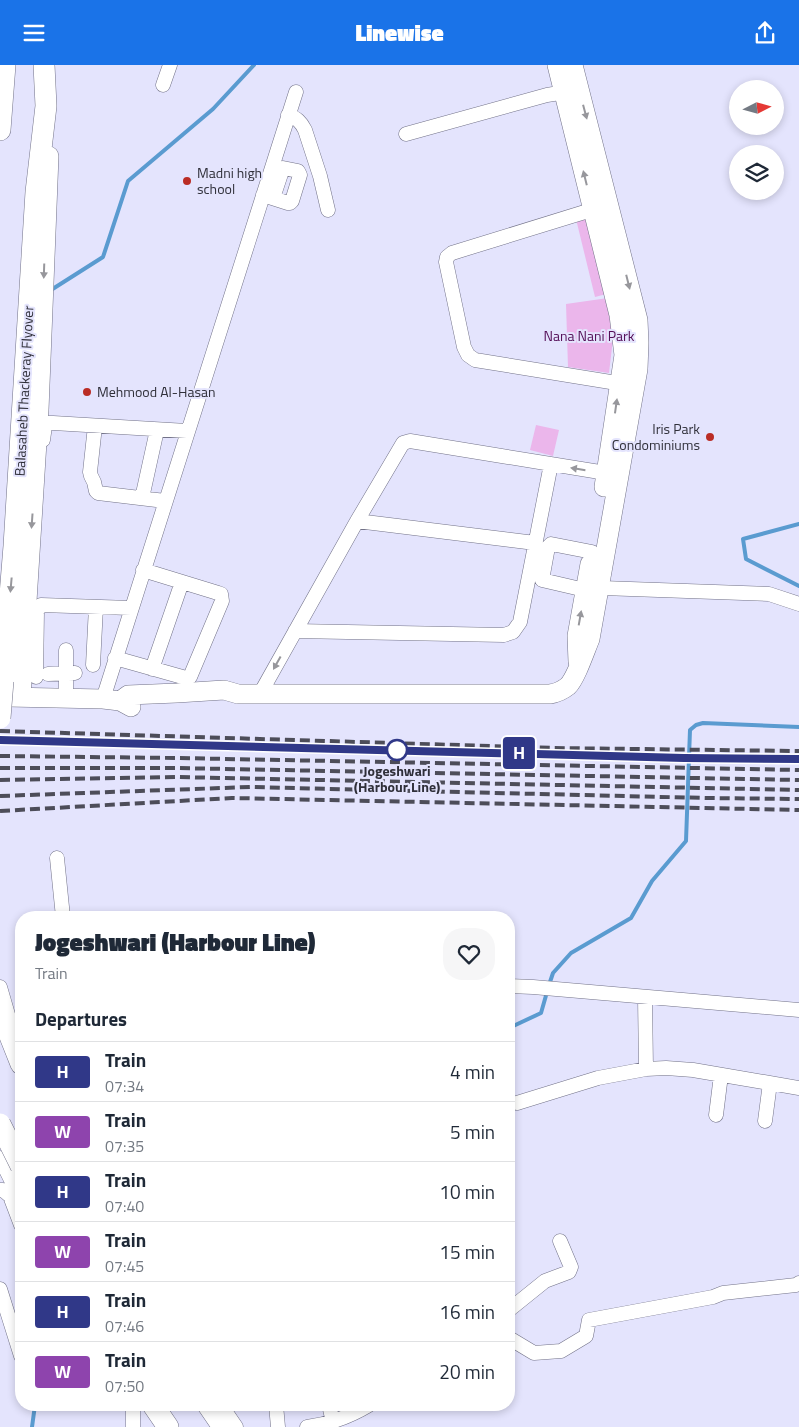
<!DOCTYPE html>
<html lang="en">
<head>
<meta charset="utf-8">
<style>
  :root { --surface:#fff; --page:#f6f6f7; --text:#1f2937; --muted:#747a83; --line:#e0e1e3; --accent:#1a73e8 }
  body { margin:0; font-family:"Titillium Web",sans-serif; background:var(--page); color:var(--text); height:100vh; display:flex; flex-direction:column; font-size:19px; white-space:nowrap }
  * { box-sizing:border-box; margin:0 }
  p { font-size:16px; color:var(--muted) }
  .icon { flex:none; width:28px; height:28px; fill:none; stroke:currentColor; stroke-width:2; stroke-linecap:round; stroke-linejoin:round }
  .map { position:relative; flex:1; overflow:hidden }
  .side { position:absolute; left:15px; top:846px; width:500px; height:500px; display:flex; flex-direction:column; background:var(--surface); border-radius:20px; box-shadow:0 2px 8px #0003 }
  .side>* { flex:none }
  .badge { padding:0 10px; border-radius:4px; font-size:18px; line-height:32px }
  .needle { width:32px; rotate:84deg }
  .controls { position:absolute; left:729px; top:15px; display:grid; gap:10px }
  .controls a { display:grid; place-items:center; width:55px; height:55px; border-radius:50%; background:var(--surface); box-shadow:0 2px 8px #0003; font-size:25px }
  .map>.badge { position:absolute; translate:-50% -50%; box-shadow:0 0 0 2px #fff }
  h2 { padding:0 20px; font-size:19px; line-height:45px }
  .round { display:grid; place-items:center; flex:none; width:52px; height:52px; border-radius:20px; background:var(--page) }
  .head { display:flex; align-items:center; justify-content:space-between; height:85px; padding:0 20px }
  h1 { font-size:24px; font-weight:800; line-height:38px }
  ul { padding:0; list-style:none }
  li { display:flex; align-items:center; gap:15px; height:60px; padding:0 20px; border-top:1px solid var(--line) }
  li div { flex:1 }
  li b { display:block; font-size:19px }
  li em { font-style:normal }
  li .badge { min-width:55px; font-weight:700; text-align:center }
  header { display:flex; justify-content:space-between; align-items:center; height:65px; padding:0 20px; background:var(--accent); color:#fff; font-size:22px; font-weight:800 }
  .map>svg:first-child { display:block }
</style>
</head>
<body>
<header><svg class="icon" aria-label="menu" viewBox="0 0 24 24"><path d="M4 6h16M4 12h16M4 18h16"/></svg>Linewise<svg class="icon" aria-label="share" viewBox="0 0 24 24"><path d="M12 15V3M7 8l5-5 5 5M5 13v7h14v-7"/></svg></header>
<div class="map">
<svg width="799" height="1362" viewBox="0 0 799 1362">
  <rect width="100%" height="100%" fill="#e4e4fd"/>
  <!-- green -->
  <path fill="#ebb6eb" d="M599 148 618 226 595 232 576 154Z
    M608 233 613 274 609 308 568 302 566 239Z
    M536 360 559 365 553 391 530 385Z"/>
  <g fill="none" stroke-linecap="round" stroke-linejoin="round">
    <!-- stream -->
    <path stroke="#5a9bd0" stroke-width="4" d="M51 225 103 192 128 116 213 44 254 0
      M799 459 743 474 746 494 799 521
      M549 920 553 908 571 888 631 853 652 816 686 776 690 665 696 660 703 658 799 662
      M509 963 541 948 547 927
      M32 1362 35 1340"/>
    <!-- street casing -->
    <g stroke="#727288" stroke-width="15">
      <path id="street" d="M163 20 170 0
        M288 50C297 53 301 57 305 65L320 111 328 145
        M406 69 547 30 572 26
        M263 130 288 138H290L292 136 300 110 298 106 283 103 273 133
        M601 142 452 188 447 192 446 197 464 282 468 290 475 295 629 320
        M95 361 90 407 91 411 94 417 96 426 98 428 165 436
        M43 375 45 361 48 358H53L187 366
        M142 433 157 365
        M357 456 535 478
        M592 521 602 523 769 529 799 539
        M585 525 542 515 548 482 551 479 592 487
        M295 566 504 570 513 567 520 557 551 399
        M66 585V634
        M115 593 186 613 190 612 222 536 221 529 218 528 143 505
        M93 600 96 542
        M152 604 182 517
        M48 609 75 608
        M36 612 37 546 41 540 131 543
        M260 629 357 456 403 378 410 376 606 408
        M103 634 296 27
        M57 793 63 852
        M509 921 533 922 799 945
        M0 922 9 953
        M646 1004 666 1003 693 1005 799 1023
        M517 1038 598 1013 646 1004 645 932
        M716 1050 721 1010
        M765 1056 770 1018
        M0 1093 21 1135
        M0 1125H3L10 1131 21 1160
        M0 1224 21 1291
        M509 1245 545 1216 569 1207 571 1202 560 1176
        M509 1273 534 1288 561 1286 586 1271 589 1255 713 1232 723 1228 796 1220 799 1218
        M131 1340 133 1344V1362
        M221 1340 236 1362
        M276 1340 278 1362
        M329 1340 333 1357
        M307 1362C330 1359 349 1352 369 1340"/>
    </g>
    <!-- secondary casing -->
    <g stroke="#727288" stroke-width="20">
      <path id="secondary" d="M557 0 619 250 624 290 604 422
        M578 597 577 571 590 499
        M8 632 103 634 120 636 131 642
        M21 632 39 345 49 91
        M120 636 128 630 177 628 224 625 238 629H550C557 628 563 625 568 621 576 613 585 586 590 574L638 304 639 278 638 255 573 0"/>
    </g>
    <!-- primary casing -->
    <g stroke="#727288" stroke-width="22">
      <path id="primary" d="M0 65 5 0
        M3 616 14 481 36 127 46 41 44 0
        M0 946 21 999
        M153 1340 168 1362
        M208 1340 223 1362"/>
    </g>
    <!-- street -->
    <use href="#street" stroke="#fff" stroke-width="14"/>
    <!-- secondary -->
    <use href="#secondary" stroke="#fff" stroke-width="19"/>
    <!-- primary -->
    <use href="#primary" stroke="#fff" stroke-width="21"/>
    <!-- rail -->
    <path stroke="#4d4d59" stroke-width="4" stroke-dasharray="10 5" stroke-linecap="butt" d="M0 666 554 683 799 686
      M0 675 347 684
      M0 691 176 693 799 705
      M625 691 799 694
      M0 703H175L799 715
      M0 715 176 712 799 725
      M0 731 250 722 706 733 799 734
      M0 746 232 733 799 745"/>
    <!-- primary-bridge casing -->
    <g stroke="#727288" stroke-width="22" stroke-linecap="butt">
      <path id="primary-bridge" d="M0 653 3 616
        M0 1059 21 1101"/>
    </g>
    <!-- primary-bridge -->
    <use href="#primary-bridge" stroke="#fff" stroke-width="21"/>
  </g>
  <!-- one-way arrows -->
  <defs><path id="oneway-solid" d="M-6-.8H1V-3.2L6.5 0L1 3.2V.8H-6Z" transform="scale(1.25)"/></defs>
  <g fill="#97979c">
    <use href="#oneway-solid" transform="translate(585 47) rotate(75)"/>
    <use href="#oneway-solid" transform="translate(585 113) rotate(-104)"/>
    <use href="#oneway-solid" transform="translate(44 206) rotate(92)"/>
    <use href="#oneway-solid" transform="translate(628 217) rotate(76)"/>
    <use href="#oneway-solid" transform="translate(616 341) rotate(-82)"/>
    <use href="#oneway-solid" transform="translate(578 404) rotate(-171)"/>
    <use href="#oneway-solid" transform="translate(32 456) rotate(94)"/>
    <use href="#oneway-solid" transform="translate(11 520) rotate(95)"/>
    <use href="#oneway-solid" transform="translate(580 553) rotate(-80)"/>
    <use href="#oneway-solid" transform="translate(277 598) rotate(119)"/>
  </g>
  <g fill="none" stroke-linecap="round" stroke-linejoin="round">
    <!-- line casing -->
    <g stroke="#fff" stroke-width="11">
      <path id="line" d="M0 675 684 693 799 694"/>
    </g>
    <!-- line -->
    <use href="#line" stroke="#303888" stroke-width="8"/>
  </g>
  <!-- markers -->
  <g fill="#ba2c25" stroke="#e4e4fd" stroke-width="2">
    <circle cx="187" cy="116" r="5"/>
    <circle cx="87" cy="327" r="5"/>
    <circle cx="710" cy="372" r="5"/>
  </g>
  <circle fill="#fff" stroke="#303888" stroke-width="2.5" cx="397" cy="685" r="10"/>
  <g text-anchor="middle" stroke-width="4" stroke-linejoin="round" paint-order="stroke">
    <!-- poi labels -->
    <g font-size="14" fill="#2f2f39" stroke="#e4e4fd" text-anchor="start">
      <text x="197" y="113">Madni high<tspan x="197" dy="16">school</tspan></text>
      <text x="97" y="332">Mehmood Al-Hasan</text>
      <text x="700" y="369" text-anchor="end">Iris Park<tspan x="700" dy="16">Condominiums</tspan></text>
    </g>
    <!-- park labels -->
    <g font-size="14" fill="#540e57" stroke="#e4e4fd">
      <text x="589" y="276">Nana Nani Park</text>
    </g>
    <!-- street labels -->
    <g font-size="14" fill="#2f2f39" stroke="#e4e4fd">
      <text transform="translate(24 326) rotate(-87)" y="5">Balasaheb Thackeray Flyover</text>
    </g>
    <!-- stop labels -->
    <g font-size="14" font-weight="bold" fill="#2f2f39" stroke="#e4e4fd">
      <text x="397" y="711">Jogeshwari<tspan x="397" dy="16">(Harbour Line)</tspan></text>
    </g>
  </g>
</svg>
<div class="controls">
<a><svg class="needle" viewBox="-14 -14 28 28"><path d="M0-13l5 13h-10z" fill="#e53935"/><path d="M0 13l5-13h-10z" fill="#747a83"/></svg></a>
<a><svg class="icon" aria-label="layers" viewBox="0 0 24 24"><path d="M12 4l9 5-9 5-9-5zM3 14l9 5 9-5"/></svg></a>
</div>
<b class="badge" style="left:519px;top:688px;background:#303888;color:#fff">H</b>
<section class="side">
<div class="head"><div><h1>Jogeshwari (Harbour Line)</h1><p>Train</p></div><a class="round"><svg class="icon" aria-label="heart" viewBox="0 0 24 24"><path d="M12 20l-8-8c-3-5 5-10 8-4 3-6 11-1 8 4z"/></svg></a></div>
<h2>Departures</h2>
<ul>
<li><span class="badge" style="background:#303888;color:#fff">H</span><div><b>Train</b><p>07:34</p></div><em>4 min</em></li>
<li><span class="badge" style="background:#8e44ad;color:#fff">W</span><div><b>Train</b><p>07:35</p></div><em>5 min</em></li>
<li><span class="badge" style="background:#303888;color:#fff">H</span><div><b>Train</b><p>07:40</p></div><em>10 min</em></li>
<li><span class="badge" style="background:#8e44ad;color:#fff">W</span><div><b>Train</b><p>07:45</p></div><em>15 min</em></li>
<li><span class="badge" style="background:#303888;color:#fff">H</span><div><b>Train</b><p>07:46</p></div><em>16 min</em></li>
<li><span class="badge" style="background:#8e44ad;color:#fff">W</span><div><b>Train</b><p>07:50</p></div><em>20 min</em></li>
</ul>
</section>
</div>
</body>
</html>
